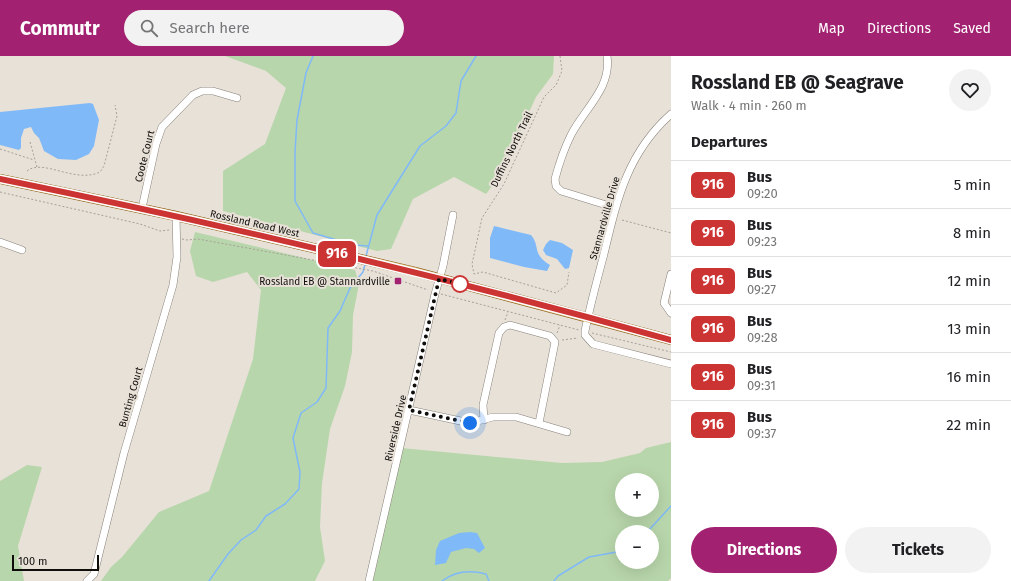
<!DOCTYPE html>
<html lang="en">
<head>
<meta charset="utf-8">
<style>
  :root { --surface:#fff; --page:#f2f2f2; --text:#202124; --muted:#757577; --line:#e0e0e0; --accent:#a22171 }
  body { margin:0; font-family:"Fira Sans",sans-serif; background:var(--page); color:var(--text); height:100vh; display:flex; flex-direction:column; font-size:15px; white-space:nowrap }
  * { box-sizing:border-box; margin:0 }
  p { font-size:13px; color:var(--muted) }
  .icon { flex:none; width:22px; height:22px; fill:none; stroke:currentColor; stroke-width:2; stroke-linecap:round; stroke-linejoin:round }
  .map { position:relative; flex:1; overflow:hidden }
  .side { display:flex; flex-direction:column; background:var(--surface); width:340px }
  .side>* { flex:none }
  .badge { padding:0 8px; border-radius:6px; font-size:14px; line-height:26px }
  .fabs { position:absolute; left:615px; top:417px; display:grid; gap:8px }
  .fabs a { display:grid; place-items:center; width:44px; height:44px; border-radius:50%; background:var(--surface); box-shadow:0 4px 16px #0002; font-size:20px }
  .scale { position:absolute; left:12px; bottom:10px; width:87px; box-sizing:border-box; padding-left:4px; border:2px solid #100e0b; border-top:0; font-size:11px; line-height:14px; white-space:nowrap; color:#100e0b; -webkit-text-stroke:3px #e8e1d8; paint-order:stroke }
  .you { position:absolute; width:20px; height:20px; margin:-10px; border:3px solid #fff; border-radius:50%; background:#1a73e8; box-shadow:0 0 0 6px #1a73e833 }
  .map>.badge { position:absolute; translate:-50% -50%; box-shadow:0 0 0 2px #fff }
  h2 { padding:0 20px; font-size:15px; line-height:36px }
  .round { display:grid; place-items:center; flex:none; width:42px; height:42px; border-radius:21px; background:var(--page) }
  .headline { display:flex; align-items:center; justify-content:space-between; height:68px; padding:0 20px }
  h1 { font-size:19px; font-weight:700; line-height:30px }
  .cta { display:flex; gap:8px; margin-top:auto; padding:8px 20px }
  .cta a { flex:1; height:46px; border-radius:24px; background:var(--accent); color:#fff; font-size:16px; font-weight:700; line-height:46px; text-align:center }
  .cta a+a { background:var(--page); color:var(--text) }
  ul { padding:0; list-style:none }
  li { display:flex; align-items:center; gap:12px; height:48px; padding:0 20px; border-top:1px solid var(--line) }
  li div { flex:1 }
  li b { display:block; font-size:15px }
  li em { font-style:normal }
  li .badge { min-width:44px; font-weight:700; text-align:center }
  header { display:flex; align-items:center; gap:24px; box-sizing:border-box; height:56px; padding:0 20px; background:var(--accent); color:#fff }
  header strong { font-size:19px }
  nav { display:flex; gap:22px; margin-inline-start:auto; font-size:14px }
  .search { width:280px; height:36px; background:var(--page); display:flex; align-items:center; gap:10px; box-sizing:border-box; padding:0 14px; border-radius:22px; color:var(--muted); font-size:15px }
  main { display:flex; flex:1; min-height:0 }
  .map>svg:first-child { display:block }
</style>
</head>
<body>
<header>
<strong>Commutr</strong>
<div class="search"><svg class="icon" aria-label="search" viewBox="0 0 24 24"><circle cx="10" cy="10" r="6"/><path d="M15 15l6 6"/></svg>Search here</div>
<nav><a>Map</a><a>Directions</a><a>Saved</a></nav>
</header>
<main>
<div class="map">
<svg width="671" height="525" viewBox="0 0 671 525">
  <rect width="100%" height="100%" fill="#e8e1d8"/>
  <!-- green -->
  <path fill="#b8d6ab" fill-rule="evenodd" d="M225 0H554L553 18 536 41 499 121 486 138 454 121 413 143 391 193 377 195 223 155V115L265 88 286 32 266 15Z
    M195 176 355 214 359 228 353 259 352 296 345 330 330 373 322 427 320 471 325 505 315 525H101L111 511 122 501 159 456 209 435 253 303 261 234 247 216 213 226 196 220 190 195Z
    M671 386V522L668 525H373L401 392 562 407 602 406 640 397 646 392ZM622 424H652V454H622ZM622 476H652V506H622Z
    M27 409 42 411 18 490 24 525H0V425Z"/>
  <!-- water -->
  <path fill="#80b9f8" d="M90 47 93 48 99 64 94 90 89 98 76 104 58 103 44 95 39 82 34 77 31 71 24 73 21 82V92L19 94 0 89V56Z
    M494 170 531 179C541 191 531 197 550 209L547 215 524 211 490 202V182Z
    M550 184 562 187 573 194 569 212 565 213 557 203 546 199 543 194 546 188Z
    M470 476 477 477 485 492 479 497 474 493 466 492 451 496 446 507 435 509 436 494 440 485 459 477Z"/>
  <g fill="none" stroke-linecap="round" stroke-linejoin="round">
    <!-- stream -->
    <path stroke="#80b9f8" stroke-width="1.5" d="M313 0 306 17 297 64 295 96V145L313 177 354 189 368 190
      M366 200 377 159 420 90 446 70 456 57 461 25 476 0
      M647 476 671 450
      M209 525 228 498 241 484 256 474 266 460 285 448 299 433 300 416 293 382 301 357 317 346 326 332 328 272 340 255 350 232 363 216 365 208
      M442 525C455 515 471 514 486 518L489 525
      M554 525 558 520 589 501 622 495"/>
    <!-- minor casing -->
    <g stroke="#878079" stroke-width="8">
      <path id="minor" d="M607 0C612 32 584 53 571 79 564 93 559 108 555 123L556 130 561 135 616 152
        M671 58C627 97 617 144 604 198 597 224 590 250 585 275V279L593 288 671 308
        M142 152 156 88 162 71 193 39 202 35H213L237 42
        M0 186 22 194
        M671 218 664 247 671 257
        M409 354 470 367 493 361H516L567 376
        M484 364 483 349 499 277 504 271 510 269 550 280 555 286 539 367
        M87 525 94 518 124 397 173 229 177 201 176 160
        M369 525 435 238 443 210 453 159"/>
    </g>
    <!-- major casing -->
    <g stroke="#80560e" stroke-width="10">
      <path id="major" d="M0 123 176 160 416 216 671 284"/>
    </g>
    <!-- path -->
    <path stroke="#a5a098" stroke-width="1" stroke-dasharray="2 2" stroke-linecap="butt" d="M560 0 562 15 556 29 544 41 504 128 482 162 472 208 474 218 483 216 556 237 567 229 569 216
      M30 86 37 111
      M0 93 34 104
      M27 115C43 102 75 128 100 116L104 110 117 60 115 49
      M0 136 140 168 160 175 169 174
      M622 164 671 177
      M182 183 187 184 198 183 373 215 428 234
      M441 238 579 274
      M505 264 508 256
      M557 277 560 269
      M592 277 671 296
      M562 284 578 282"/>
    <!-- minor -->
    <use href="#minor" stroke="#fff" stroke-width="7"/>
    <!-- major -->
    <use href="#major" stroke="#d7b070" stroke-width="9"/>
  </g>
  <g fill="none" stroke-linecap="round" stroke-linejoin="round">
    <!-- line casing -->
    <g stroke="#fff" stroke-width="9">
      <path id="line" d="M0 123C226 169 449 222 671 284"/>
    </g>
    <!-- line -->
    <use href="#line" stroke="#c33" stroke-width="6"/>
    <!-- walk -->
    <path stroke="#100e0b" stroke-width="4" stroke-dasharray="0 7.2" d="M460 228H463L439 223 409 354 470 367"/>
  </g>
  <!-- markers -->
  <rect fill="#a22171" stroke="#e8e1d8" stroke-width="1.5" x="394" y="221" width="8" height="8" rx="2"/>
  <circle fill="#fff" stroke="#c33" stroke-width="2" cx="460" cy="228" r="8"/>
  <g text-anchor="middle" stroke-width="4" stroke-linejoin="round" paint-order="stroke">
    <!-- street labels -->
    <g font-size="10" fill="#100e0b" stroke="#e8e1d8">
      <text transform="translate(511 93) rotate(-64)" y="4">Duffins North Trail</text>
      <text transform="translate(144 100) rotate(-76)" y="4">Coote Court</text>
      <text transform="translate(604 162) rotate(-74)" y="4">Stannardville Drive</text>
      <text transform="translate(255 167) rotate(13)" y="4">Rossland Road West</text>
      <text transform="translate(130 341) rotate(-74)" y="4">Bunting Court</text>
      <text transform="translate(395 372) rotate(-77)" y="4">Riverside Drive</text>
    </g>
    <!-- poi labels -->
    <g font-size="10" fill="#100e0b" stroke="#e8e1d8" text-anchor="end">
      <text x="390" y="229">Rossland EB @ Stannardville</text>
    </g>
  </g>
</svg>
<div class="fabs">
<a>+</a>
<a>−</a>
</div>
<div class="scale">100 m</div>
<div class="you" style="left:470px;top:367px"></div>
<b class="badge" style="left:337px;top:198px;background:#c33;color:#fff">916</b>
</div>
<section class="side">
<div class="headline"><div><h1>Rossland EB @ Seagrave</h1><p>Walk · 4 min · 260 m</p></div><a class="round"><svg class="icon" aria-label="heart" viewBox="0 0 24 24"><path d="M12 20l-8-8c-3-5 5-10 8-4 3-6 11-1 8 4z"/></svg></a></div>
<h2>Departures</h2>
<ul>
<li><span class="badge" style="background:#c33;color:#fff">916</span><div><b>Bus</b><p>09:20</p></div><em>5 min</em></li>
<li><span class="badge" style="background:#c33;color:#fff">916</span><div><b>Bus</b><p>09:23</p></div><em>8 min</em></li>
<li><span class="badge" style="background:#c33;color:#fff">916</span><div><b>Bus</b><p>09:27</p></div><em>12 min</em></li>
<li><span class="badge" style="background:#c33;color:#fff">916</span><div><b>Bus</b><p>09:28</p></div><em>13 min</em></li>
<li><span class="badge" style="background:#c33;color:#fff">916</span><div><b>Bus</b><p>09:31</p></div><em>16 min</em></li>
<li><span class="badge" style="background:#c33;color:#fff">916</span><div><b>Bus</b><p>09:37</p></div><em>22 min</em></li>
</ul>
<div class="cta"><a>Directions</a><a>Tickets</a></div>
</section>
</main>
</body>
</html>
